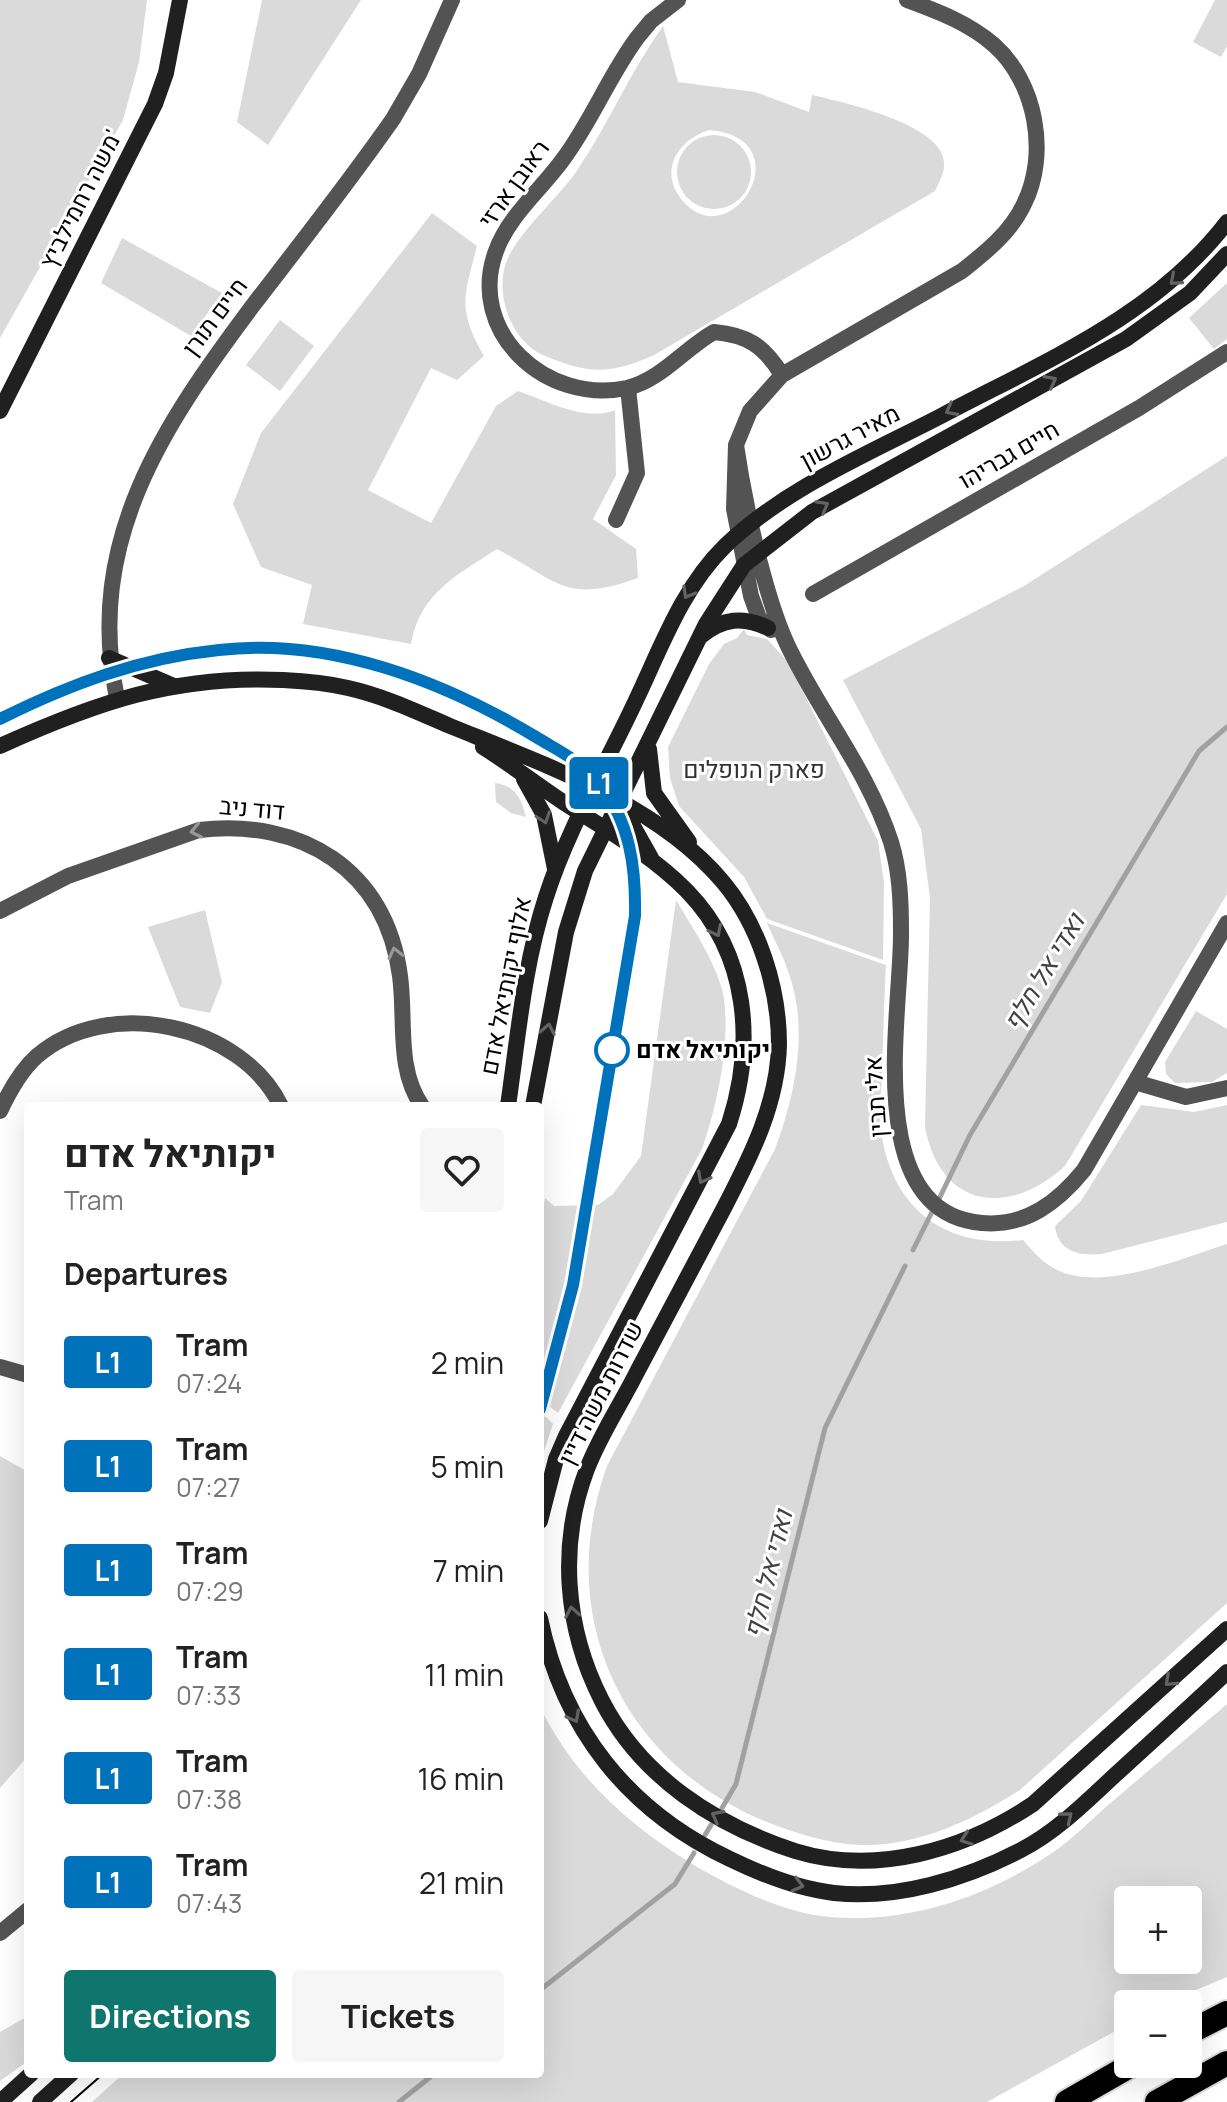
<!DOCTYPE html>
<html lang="en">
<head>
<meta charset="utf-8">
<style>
  :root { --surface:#fff; --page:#f6f6f6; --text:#222; --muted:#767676; --accent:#0f766e }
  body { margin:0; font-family:Manrope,Heebo,sans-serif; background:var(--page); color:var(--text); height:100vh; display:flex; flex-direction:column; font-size:30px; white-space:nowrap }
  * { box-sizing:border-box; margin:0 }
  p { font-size:26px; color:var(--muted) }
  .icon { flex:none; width:44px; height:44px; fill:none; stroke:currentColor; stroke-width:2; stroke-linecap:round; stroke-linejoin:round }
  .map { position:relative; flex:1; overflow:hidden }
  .side { position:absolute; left:24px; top:1102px; width:520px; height:976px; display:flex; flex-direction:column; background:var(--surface); border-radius:8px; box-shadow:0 8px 32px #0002 }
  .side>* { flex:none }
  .badge { padding:0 16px; border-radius:6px; font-size:28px; line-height:52px }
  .fabs { position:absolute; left:1114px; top:1886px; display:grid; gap:16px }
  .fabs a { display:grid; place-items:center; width:88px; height:88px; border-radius:8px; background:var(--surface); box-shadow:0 8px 32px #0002; font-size:40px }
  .map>.badge { position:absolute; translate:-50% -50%; box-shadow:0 0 0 4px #fff }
  h2 { padding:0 40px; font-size:30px; line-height:72px }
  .round { display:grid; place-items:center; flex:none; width:84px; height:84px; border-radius:8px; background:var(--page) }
  .head { display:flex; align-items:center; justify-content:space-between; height:136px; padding:0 40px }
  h1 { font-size:38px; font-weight:700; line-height:60px }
  .cta { display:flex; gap:16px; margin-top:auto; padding:16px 40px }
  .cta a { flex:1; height:92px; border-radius:8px; background:var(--accent); color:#fff; font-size:32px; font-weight:700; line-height:92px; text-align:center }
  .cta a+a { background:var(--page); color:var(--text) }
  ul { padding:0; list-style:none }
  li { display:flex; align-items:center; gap:24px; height:104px; padding:0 40px }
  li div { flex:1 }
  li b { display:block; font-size:30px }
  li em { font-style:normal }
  li .badge { min-width:88px; font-weight:700; text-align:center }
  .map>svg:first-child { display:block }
</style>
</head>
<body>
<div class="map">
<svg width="1227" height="2102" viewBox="0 0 1227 2102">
  <rect width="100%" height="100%" fill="#fff"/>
  <!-- green -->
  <path fill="#dadada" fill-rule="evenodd" d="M0 0H147L139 62 123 120 0 338Z
    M262 0H361L268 145 237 122Z
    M1215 0H1227V46L1221 57 1193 42Z
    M663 26 678 82 755 92 809 112 812 95C842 102 942 124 944 162 945 173 939 182 935 191L654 355C610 375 587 374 543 355 512 341 496 298 505 266 514 235 559 198 578 169 609 123 630 72 663 26ZM709 130C805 138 731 259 682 200 658 171 678 140 709 130Z
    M677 172a37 37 0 1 1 74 0a37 37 0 1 1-74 0Z
    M432 213 477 246C464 296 457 309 484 356L457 380 431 368 368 490 431 523 496 406 518 391C547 401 585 422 615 410L616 475 593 519 636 549 638 578C565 604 559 582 497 549 457 575 420 593 411 644L303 624 312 585 261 567 233 504 261 433Z
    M122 238 222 293 191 336 101 283Z
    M1227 283V339L1214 349 1189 318Z
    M280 320 314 346 280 391 246 365Z
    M1227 456V894L1065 1166C1008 1218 940 1208 925 1127L930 898 921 829 843 680 1024 586Z
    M744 629 747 635 767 639 788 662 878 841 884 883 883 960 767 919 744 877 679 806 670 778 668 747 709 664 724 644 737 638Z
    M495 783C516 786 521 798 526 817L511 813 496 802Z
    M676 900C692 927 710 953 720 983 735 1026 717 1107 702 1149L558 1413 540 1399V1227L545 1198 554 1206 598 1205 613 1194 641 1156Z
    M205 910 222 982 210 1013 180 1007 148 927Z
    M767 923 886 965C884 1002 883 1039 882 1076 881 1093 878 1113 881 1131 892 1210 946 1249 1023 1240 1031 1249 1039 1259 1050 1266 1096 1296 1179 1259 1227 1244V1603L1020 1790C973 1820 919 1846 862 1845 828 1844 794 1833 762 1820 619 1759 554 1613 607 1466L775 1149C795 1096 809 1030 789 974 784 957 774 940 767 923Z
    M1196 1011 1227 1029V1073L1212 1082 1175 1083 1166 1074 1165 1062Z
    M1141 1105 1194 1112 1227 1105V1222L1102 1254C1079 1256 1058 1252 1055 1226L1081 1201Z
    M540 1411 553 1424 540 1463Z
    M0 1456 28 1472V1756L0 1788Z
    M1227 1704V1977L1163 2004H1128V2024L987 2102H92L123 2074H540V1707C574 1776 629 1826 694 1865 733 1888 784 1913 829 1917 908 1924 987 1897 1052 1853 1071 1840 1089 1822 1107 1806 1147 1772 1187 1738 1227 1704ZM1128 1900H1188V1960H1128Z
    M28 2016V2061L0 2081V2032Z"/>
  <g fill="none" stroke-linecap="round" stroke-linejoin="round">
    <!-- stream -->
    <path stroke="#a1a1a1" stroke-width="5" d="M939 1199 970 1135 1199 751 1227 727
      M913 1250 934 1208
      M722 1808 736 1784 825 1428 905 1266
      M705 1835 711 1825
      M540 1990 675 1884 694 1853
      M399 2102 434 2074"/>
    <!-- highway casing -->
    <g stroke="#dbdbdb" stroke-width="28">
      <path id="highway" d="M1188 2033 1227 2013
        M1067 2102 1133 2064
        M1157 2102 1227 2063"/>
    </g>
    <!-- street -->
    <path stroke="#535353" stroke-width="16" d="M678 0 651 21 637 38C609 76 592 120 564 158 542 189 509 215 496 251 466 332 546 405 627 388 661 380 684 349 714 332 748 335 764 346 782 375
      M736 445C744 500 764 594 787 644 819 712 868 770 891 842 900 871 901 902 901 932 902 1011 860 1213 982 1223 1026 1227 1058 1202 1084 1170L1227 923
      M616 520 637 473 628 388
      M813 594 1139 408 1227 352
      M771 630 759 618 751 596 734 509 736 445 750 411 782 375 962 271C986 252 1011 232 1024 204 1049 154 1036 82 994 45 969 23 937 11 907 0
      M117 698C84 541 164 424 254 304 301 243 349 182 393 119L419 74 452 0
      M0 911 68 876 199 830C301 818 386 869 400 976 406 1019 396 1069 422 1106
      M1135 1082 1186 1097 1227 1088
      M0 1111C9 1092 21 1070 37 1056 108 995 241 1024 281 1106
      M0 1367 28 1375
      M0 1933 28 1910"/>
    <!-- secondary -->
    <path stroke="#202020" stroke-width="16" d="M0 411 155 104 166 73 180 0
      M701 636C723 618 743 616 768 628
      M109 658 174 686
      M0 746C97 702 175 675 283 680 305 681 327 683 348 688 384 696 417 712 450 726 541 763 658 804 723 882 759 925 779 988 779 1044 778 1103 751 1156 724 1208 695 1262 666 1317 637 1372 621 1404 600 1435 587 1469 558 1545 565 1629 602 1701 641 1777 715 1825 795 1851 876 1876 964 1850 1033 1804L1227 1629
      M483 747C510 764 536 784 563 802 605 829 652 855 687 891 749 955 755 1044 729 1124L566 1436 556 1459 540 1521
      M649 749 654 793 689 842
      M605 766 620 803 651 858
      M524 779 544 815 555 869
      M508 1106C518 1037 524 964 546 897 568 828 607 763 637 698 662 645 683 587 725 546 785 488 870 453 943 415 1045 361 1155 316 1227 222
      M533 1106 566 932 585 871 706 624 744 565 812 512 1126 339 1190 293 1227 254
      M540 1618C563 1729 628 1811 730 1859 763 1875 798 1889 834 1893 897 1900 965 1879 1021 1850 1056 1832 1086 1802 1115 1775 1152 1741 1190 1707 1227 1672
      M0 2102 31 2074
      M40 2102 71 2074"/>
    <!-- highway -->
    <use href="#highway" stroke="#000" stroke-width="24"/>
    <!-- tram -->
    <path stroke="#000" stroke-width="2" d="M0 719C70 684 140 658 219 650 330 638 443 681 536 737 559 750 583 762 600 784 630 823 636 867 635 916L573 1285 540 1409
      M71 2102 103 2074"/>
  </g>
  <!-- one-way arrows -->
  <defs><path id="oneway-chevron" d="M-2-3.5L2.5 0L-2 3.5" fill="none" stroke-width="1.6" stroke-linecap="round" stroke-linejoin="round" transform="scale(2)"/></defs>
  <g stroke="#636363">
    <use href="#oneway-chevron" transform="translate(1175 280) rotate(139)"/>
    <use href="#oneway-chevron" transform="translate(1051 381) rotate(-28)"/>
    <use href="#oneway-chevron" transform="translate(951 410) rotate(152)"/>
    <use href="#oneway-chevron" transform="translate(823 506) rotate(-30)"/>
    <use href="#oneway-chevron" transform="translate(688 593) rotate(120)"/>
    <use href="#oneway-chevron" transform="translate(544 818) rotate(71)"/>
    <use href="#oneway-chevron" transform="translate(716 931) rotate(63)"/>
    <use href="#oneway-chevron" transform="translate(548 1029) rotate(-80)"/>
    <use href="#oneway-chevron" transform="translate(703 1178) rotate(118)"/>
    <use href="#oneway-chevron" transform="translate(572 1612) rotate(-100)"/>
    <use href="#oneway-chevron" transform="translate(1170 1681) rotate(137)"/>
    <use href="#oneway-chevron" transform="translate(574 1717) rotate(62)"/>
    <use href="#oneway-chevron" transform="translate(717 1816) rotate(-152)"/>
    <use href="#oneway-chevron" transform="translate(1067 1817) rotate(-39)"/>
    <use href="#oneway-chevron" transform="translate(966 1839) rotate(160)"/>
    <use href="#oneway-chevron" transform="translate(798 1885) rotate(15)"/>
  </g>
  <g stroke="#989898">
    <use href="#oneway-chevron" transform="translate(196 831) rotate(168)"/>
    <use href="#oneway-chevron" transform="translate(395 953) rotate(-103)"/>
  </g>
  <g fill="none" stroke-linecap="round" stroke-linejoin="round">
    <!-- line casing -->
    <g stroke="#fff" stroke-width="18">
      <path id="line" d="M0 719C70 684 140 658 219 650 330 637 443 681 536 737 559 751 583 762 600 784 630 823 636 867 635 916L573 1285 540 1409"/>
    </g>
    <!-- line -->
    <use href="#line" stroke="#0072bc" stroke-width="12"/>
  </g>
  <!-- markers -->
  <circle fill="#fff" stroke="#0072bc" stroke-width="4" cx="612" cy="1050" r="16"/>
  <g text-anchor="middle" stroke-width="6" stroke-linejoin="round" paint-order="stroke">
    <!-- street labels -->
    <g font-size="24" fill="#000" stroke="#fff">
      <text transform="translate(514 184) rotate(-54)" y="8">ראובן ארזי</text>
      <text transform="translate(81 199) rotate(-63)" y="8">משה רחמילביץ'</text>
      <text transform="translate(215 317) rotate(-53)" y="8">חיים תורן</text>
      <text transform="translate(850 437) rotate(-28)" y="8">מאיר גרשון</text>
      <text transform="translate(1009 455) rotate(-30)" y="8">חיים גבריהו</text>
      <text transform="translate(252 809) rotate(5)" y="8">דוד ניב</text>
      <text transform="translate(506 986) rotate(-79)" y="8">אלוף יקותיאל אדם</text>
      <text transform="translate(876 1097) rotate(-94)" y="8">אלי תבין</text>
      <text transform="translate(601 1393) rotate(-63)" y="8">שדרות משה דיין</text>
    </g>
    <!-- park labels -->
    <g font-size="24" fill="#313131" stroke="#fff">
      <text x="754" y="778">פארק הנופלים</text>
    </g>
    <!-- stop labels -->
    <g font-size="24" font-weight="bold" fill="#000" stroke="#fff" text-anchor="start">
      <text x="636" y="1058">יקותיאל אדם</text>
    </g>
    <!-- water labels -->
    <g font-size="26" font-style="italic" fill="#424242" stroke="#fff">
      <text transform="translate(1044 972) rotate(-59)" y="9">ואדי אל חלף</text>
      <text transform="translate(768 1574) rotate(-76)" y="9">ואדי אל חלף</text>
    </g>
  </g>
</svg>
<div class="fabs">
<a>+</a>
<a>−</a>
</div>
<b class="badge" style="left:599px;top:783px;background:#0072bc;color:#fff">L1</b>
<section class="side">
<div class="head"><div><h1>יקותיאל אדם</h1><p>Tram</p></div><a class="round"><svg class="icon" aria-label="heart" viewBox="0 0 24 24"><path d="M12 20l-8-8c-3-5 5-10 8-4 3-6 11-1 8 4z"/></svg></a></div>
<h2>Departures</h2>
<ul>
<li><span class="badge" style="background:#0072bc;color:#fff">L1</span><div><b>Tram</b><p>07:24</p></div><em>2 min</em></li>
<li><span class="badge" style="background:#0072bc;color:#fff">L1</span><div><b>Tram</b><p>07:27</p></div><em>5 min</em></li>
<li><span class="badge" style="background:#0072bc;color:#fff">L1</span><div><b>Tram</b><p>07:29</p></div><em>7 min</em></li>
<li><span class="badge" style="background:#0072bc;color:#fff">L1</span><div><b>Tram</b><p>07:33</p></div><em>11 min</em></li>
<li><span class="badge" style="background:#0072bc;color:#fff">L1</span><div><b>Tram</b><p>07:38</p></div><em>16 min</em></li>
<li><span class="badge" style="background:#0072bc;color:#fff">L1</span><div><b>Tram</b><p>07:43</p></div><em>21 min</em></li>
</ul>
<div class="cta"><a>Directions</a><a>Tickets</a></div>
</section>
</div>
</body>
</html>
